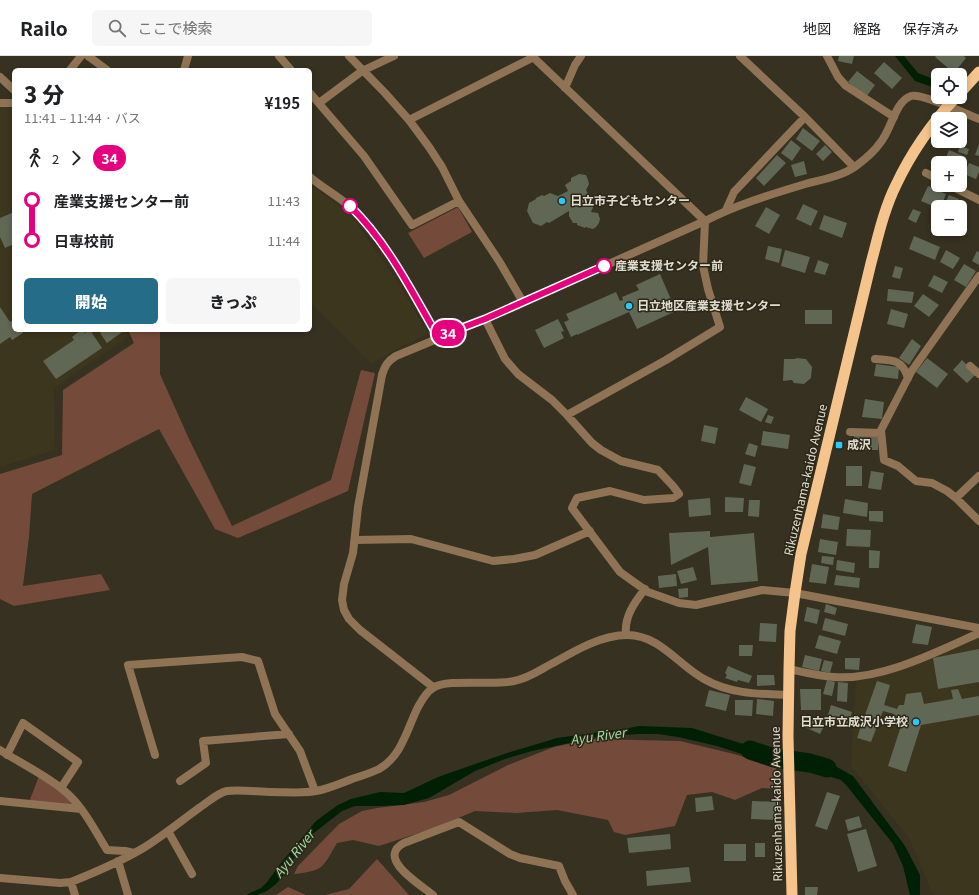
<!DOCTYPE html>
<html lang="ja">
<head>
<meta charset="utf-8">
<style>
  :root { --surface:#fff; --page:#f6f6f6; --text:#202124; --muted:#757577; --line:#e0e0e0; --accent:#246c87 }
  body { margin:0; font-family:Georgia,"Noto Sans JP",serif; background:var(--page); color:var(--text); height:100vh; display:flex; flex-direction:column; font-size:15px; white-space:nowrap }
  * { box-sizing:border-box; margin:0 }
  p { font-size:13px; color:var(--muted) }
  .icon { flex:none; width:22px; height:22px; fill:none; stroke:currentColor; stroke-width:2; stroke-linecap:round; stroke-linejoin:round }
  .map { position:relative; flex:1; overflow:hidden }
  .side { position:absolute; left:12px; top:12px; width:300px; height:264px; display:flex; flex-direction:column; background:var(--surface); border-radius:6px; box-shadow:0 2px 6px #0003 }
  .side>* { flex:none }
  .badge { padding:0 8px; border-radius:13px; font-size:14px; line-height:26px }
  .tools { position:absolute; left:931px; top:12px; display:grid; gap:8px }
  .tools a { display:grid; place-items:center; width:36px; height:36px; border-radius:6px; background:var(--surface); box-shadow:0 2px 6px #0003; font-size:20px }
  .map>.badge { position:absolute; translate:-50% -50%; box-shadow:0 0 0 2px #fff }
  .legs { display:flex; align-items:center; gap:6px; height:44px; padding:0 12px; font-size:13px }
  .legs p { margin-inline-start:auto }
  .overview { display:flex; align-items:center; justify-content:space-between; height:68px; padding:0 12px }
  h1 { font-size:22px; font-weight:800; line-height:30px }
  .cta { display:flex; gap:8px; margin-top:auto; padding:8px 12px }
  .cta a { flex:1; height:46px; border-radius:6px; background:var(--accent); color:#fff; font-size:16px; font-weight:800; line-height:46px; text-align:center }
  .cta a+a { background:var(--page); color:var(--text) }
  ul { padding:0 12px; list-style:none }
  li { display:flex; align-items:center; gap:14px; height:40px; font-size:15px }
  li i { display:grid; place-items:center; width:6px; height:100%; margin:0 5px; background:currentColor }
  li i::after { content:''; width:10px; height:10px; margin:-5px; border:3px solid; border-radius:50%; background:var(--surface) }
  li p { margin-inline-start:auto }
  li:first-child i { background:linear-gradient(#0000 50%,currentColor 0) }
  li:last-child i { background:linear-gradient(currentColor 50%,#0000 0) }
  header { display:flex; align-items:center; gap:24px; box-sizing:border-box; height:56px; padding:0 20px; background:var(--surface); border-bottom:1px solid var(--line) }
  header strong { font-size:19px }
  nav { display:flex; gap:22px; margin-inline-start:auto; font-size:14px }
  .search { width:280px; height:36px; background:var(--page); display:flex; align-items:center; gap:10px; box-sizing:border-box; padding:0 14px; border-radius:6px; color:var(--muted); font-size:15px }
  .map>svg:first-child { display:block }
</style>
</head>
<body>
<header>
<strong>Railo</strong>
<div class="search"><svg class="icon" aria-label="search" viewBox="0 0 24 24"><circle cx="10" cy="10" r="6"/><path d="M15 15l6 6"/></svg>ここで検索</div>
<nav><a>地図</a><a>経路</a><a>保存済み</a></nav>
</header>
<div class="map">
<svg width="979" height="839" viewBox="0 0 979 839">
  <rect width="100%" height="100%" fill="#363120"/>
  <!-- built -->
  <path fill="#3d361e" d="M0 51H14V274H124L128 281 54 332 55 394 0 411Z
    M310 129 350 158 400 229 428 278 398 292 371 308 310 246Z
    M979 576V839H933L909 782 851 710 856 622 907 606Z"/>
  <!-- green -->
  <path fill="#744a3a" d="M458 151 472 176 424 202 408 177Z
    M128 274H160V318L189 383 232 470 331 424 361 314 375 317 348 435 238 482 215 473 159 373 32 438 29 481 23 530 101 518 110 534 14 550 0 543V418L62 399 63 334 134 287Z
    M592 683 680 685 734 698 776 710 775 733 762 732 735 744 712 736 687 739 675 770 625 779 614 776 608 764 557 754 516 757 475 755 437 771 379 790 353 784 337 787C323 811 324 815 294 818L298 810 339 768 362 755 377 752 424 746 449 739 508 709 554 691Z
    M39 720 81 753 29 746Z
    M377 803 409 839H325L349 833Z
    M288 831 306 839H276Z"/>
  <!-- water -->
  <path fill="#002005" d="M895 0H904L918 17 938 25V33L915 25Z
    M639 670 692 672 775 698 776 709 717 690 678 681 658 678H638L598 681 532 695 505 703 475 715 429 742 404 749 380 750H355L342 755 305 784 283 820 276 828 267 835 257 839H246L261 832 267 826 281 807 316 765 338 749 351 743 380 736 404 737 438 721 504 698 557 682 629 672Z
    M803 700 821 702 853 720 905 790 920 819V839H910L903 810 893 788 847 730 841 724 803 712Z"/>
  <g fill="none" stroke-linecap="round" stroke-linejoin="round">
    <!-- river -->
    <path stroke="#002005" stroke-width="19" d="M750 694 774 702 810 707 827 712"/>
  </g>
  <!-- building -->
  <path fill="#616755" d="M839 0H854L852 8 838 5Z
    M936 0H964L966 2 954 17 935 1Z
    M884 6 902 22 892 33 874 17Z
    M857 15 875 29 866 41 848 26Z
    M803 72 820 85 812 95 796 83Z
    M791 84 801 92 792 105 781 97Z
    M979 88V100L975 99Z
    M825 89 832 96 823 105 816 98Z
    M960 90 969 93 967 99 958 96Z
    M949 94 966 101 960 117V107H944Z
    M777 99 786 107 764 130 756 122Z
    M804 105 807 118 795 121 791 109Z
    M969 107 979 111V116L976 123 964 118Z
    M579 118 586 119 588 124 589 128 586 134 594 149 591 156 598 157 600 163 599 167 596 171 593 173 585 171V172L577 169V167H573L569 160V155L549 167 547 166 541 170 533 167 527 155 529 147 536 143V142L542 139 544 140 550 137 558 140 568 135 565 129 571 125V122Z
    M928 130 946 138 941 151H938V152L921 145Z
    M949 139 959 143 955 151H943Z
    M803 148 818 155 811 170 796 163Z
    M766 151 780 159 769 178 755 170Z
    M913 153 921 156 916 167 908 163Z
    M14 156V188L5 192 0 181V162Z
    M824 159 847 167 842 182 819 173Z
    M914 180 940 191 935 204 909 193Z
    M768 190 782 193 779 207 765 203Z
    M785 194 810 201 805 217 781 210Z
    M946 194 960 202 953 213 940 206Z
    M977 195 979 196V209L972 205Z
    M818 204 829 208 825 219 814 216Z
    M964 208 976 215 966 231 954 224Z
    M895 210 903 212 900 223 892 221Z
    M660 218 676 255 637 273 629 256 577 279V278L571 281 564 266 569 264 566 258 616 236 620 245 623 244 622 241 639 234 636 229Z
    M934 219 948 226 942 237 928 230Z
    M888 233 914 236 912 247 887 245Z
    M923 238 939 249 929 261 914 250Z
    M0 251 10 266 13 264H14V274H21L23 277 12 284 10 281 0 288Z
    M891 253 908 258 904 272 887 268Z
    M805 254H832V268H805Z
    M558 263 564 275 561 276 564 282 544 292 535 274Z
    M81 274 85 277 90 274 102 292 56 323 43 305 74 284 72 281Z
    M104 274H121L122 276 107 287 100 277Z
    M912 283 921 290 909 309 899 302Z
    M797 302 806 303 812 311 811 322 804 328 794 327 792 324 783 325 784 303H794Z
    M927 302 948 318 937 332 916 316Z
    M962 304 976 318 967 327 953 314Z
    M876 308 899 311 898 323 874 320Z
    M746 341 768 353 761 366 739 354Z
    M865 343 884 346 882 363 862 361Z
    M768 359 774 361 771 368 765 366Z
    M704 369 718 372 715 388 701 385Z
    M763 375 790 379 788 393 761 389Z
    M854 379H878V394H854Z
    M749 387 758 390 755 401 745 398Z
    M744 408 756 411 751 430 739 427Z
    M846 410H862V430H846Z
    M871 415 884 417 881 434 868 432Z
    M725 441 744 442 743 456H725Z
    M710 442 711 459 689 461 688 444Z
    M845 443 868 447 867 461 843 457Z
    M749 444H760L759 461 748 460Z
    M869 455H883V466L869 465Z
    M823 458 840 461 838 474 821 472Z
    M847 473 871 474 870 491 846 490Z
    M710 475V481L754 477 758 525 711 529 708 491 671 509 669 477Z
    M820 483 838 486 836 499 818 496Z
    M869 494 880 495 879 512H869Z
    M822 500 834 501 833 509 821 507Z
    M837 504 855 507 854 517 836 514Z
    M812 508 829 511 826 528 809 526Z
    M693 511 697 524 681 528 677 515Z
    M676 518 677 530 659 532 658 520Z
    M836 519 860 522 859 532 834 529Z
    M688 532V541L679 542 678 533Z
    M826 548 837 552 835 559 824 556Z
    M807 551 820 554 817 568 804 565Z
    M825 562 848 568 845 580 822 574Z
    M760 567 777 568 776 586 759 585Z
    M916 568 932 571 928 589 912 587Z
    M819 579 841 585 837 598 815 592Z
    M739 589H753L752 600H739Z
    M979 593V626L938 633 933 602Z
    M805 599 822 603 819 615 802 611Z
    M845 602H860L859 614 845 613Z
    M824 604 833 606 830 617 821 615Z
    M728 610 752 620 749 627 738 624 737 626 725 622 727 619 725 617Z
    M757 619H774L775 629 757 630Z
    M827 624 835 626 832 640 823 638Z
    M877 625 890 629 884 649 897 653 899 649H904L906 638 921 636 924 648 953 643 951 634 958 633 962 643 979 640V659L921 669 906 716 888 710 902 667 892 664 894 658 883 655 871 686 857 682Z
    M838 626 848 627 847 646 837 645Z
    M800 633H821V654H801Z
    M709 634 730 639 726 655 705 650Z
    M757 643 774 645 773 660 756 658Z
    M735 644H753L752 660 735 659Z
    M831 649 852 656 848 669 827 662Z
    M804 658 825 668 820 678 800 669Z
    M827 736 840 740 827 774 815 770Z
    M712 740 714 754 696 756 695 742Z
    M752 745 780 746 779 764 751 763Z
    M859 760 862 771 848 775 845 764Z
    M866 773 877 810 858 816 847 778Z
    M670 778 671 793 629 797 627 782Z
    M755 787H765V801H755Z
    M724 788H746V805H724Z
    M689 811 691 826 647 830 646 815Z
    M805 831H818L817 839H805Z"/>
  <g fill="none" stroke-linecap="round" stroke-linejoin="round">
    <!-- minor -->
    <path stroke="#8f7354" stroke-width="8" d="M88 0 107 14
      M279 0 291 14
      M349 0 385 37 409 64 429 91 442 111 459 145 499 205 523 246
      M532 0 705 165 703 210 708 233 720 271 666 304 567 359
      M740 0 805 61 854 111
      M827 0 838 21 846 30 894 61
      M70 14 81 0
      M184 14 188 0
      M565 32 575 9 581 0
      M310 37 364 100 412 169 459 145
      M0 47H14
      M319 47 362 15 394 0
      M409 64 534 1
      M926 117 938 123
      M949 129 979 144
      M726 154 734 136 805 61
      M485 263 505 303 518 318 552 344 567 359 592 387 601 394 621 405 658 414 673 430 679 438 673 442 644 444 610 435 577 442 572 452 620 516 648 536 679 547 696 549 762 534 795 537 979 572
      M875 303C892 304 902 303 908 322
      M970 310 979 318
      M382 319 358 451 353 497 344 528 342 544 344 554 349 563 360 574 433 631
      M850 376 881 377
      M979 420 956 442 979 465
      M956 442 947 435 932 427 916 425 898 410 884 404 881 374 911 316 979 220
      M355 484 411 483 493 505 514 503 535 499 590 475
      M626 579C624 561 634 547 645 533
      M789 613C803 616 819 620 834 621 880 625 937 596 979 577
      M0 694C22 708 55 724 72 742 87 757 96 777 107 794L125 795 134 797
      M7 699 23 667 78 706 61 732
      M155 699 128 609 242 601 258 605 275 658 300 695 315 735
      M180 725 206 707 203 685 289 678
      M0 745 81 753
      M168 775 192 818
      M118 805 128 839
      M0 822 60 827 71 826C96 816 122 805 145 791 164 779 181 765 199 752 207 747 217 737 227 735 238 733 260 736 272 736 288 736 305 738 321 734 332 731 342 727 352 723 361 720 371 717 379 713 402 700 407 673 418 651 422 644 426 636 433 632 447 622 494 630 514 625 530 622 541 613 555 606 576 594 602 579 627 579 660 579 678 609 704 623 730 638 759 638 788 639
      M71 826 75 839
      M433 839C421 829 375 802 404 787L459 766 510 798 520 802 559 810 565 825 573 839"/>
    <!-- tertiary -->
    <path stroke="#8f7354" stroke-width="8" d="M0 21 14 34
      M310 121C325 134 344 143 358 158 391 193 414 240 438 281
      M382 319C385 309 388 305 396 300L485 263 705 165C736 149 769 139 802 129 819 124 841 121 856 110 864 104 874 96 880 87 891 75 895 45 911 40 922 37 966 58 979 63"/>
    <!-- trunk -->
    <path stroke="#f5c38c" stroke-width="11" d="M960 37 979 16
      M792 839 788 680 789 613 790 575 795 537 801 498 871 207C878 181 884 153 896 129 911 97 932 67 956 41"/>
  </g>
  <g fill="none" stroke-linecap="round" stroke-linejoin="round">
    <!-- line-1 casing -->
    <g stroke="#fff" stroke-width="9">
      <path id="line-1" d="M350 150C388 187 412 236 438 281L485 263 604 210"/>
    </g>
    <!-- line-1 -->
    <use href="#line-1" stroke="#e6007e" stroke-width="6"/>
  </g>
  <!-- markers -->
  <g fill="#29c8ff" stroke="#2c2716" stroke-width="1.5">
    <circle cx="562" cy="145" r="4"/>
    <circle cx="629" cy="250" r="4"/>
    <rect x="835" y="385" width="8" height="8" rx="2"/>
    <circle cx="916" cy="666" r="4"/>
  </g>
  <g fill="#fff" stroke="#e6007e" stroke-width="2">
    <circle cx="350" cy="150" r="7"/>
    <circle cx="604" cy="210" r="7"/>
  </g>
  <g text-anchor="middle" stroke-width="3" stroke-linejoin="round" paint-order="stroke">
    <!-- poi labels -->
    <g font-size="12" font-weight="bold" fill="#e0ded3" stroke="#2c2716" text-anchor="start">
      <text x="570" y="149">日立市子どもセンター</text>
      <text x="637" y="254">日立地区産業支援センター</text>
      <text x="847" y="393">成沢</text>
      <text x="908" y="670" text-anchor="end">日立市立成沢小学校</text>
    </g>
    <!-- stop labels -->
    <g font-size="12" font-weight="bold" fill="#e0ded3" stroke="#2c2716" text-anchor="start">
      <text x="615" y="214">産業支援センター前</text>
    </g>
    <!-- street labels -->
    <g font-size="12" fill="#e0ded3" stroke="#2c2716">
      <text transform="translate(806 424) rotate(-77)" y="4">Rikuzenhama-kaido Avenue</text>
      <text transform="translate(777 748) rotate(-91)" y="4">Rikuzenhama-kaido Avenue</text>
    </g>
    <!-- water labels -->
    <g font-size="13" font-style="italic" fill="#9cd9a5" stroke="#2c2716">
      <text transform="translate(598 680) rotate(-8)" y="5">Ayu River</text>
      <text transform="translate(294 798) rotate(-51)" y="5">Ayu River</text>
    </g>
  </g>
</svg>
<div class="tools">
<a><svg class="icon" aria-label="locate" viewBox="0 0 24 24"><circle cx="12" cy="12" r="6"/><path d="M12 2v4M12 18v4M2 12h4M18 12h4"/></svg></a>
<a><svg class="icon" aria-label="layers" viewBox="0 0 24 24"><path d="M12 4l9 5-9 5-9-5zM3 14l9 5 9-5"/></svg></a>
<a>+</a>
<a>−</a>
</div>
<b class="badge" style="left:448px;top:277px;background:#e6007e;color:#fff">34</b>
<section class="side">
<div class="overview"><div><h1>3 分</h1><p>11:41 – 11:44 · バス</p></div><b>¥195</b></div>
<div class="legs"><svg class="icon" aria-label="walk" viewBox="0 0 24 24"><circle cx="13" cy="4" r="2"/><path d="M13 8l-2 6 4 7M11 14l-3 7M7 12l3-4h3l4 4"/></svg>2<svg class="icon" aria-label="forward" viewBox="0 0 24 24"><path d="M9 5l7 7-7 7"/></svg><b class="badge" style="background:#e6007e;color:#fff">34</b></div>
<ul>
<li><i style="color:#e6007e"></i><b>産業支援センター前</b><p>11:43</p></li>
<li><i style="color:#e6007e"></i><b>日専校前</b><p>11:44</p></li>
</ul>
<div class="cta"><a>開始</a><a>きっぷ</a></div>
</section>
</div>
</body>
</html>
